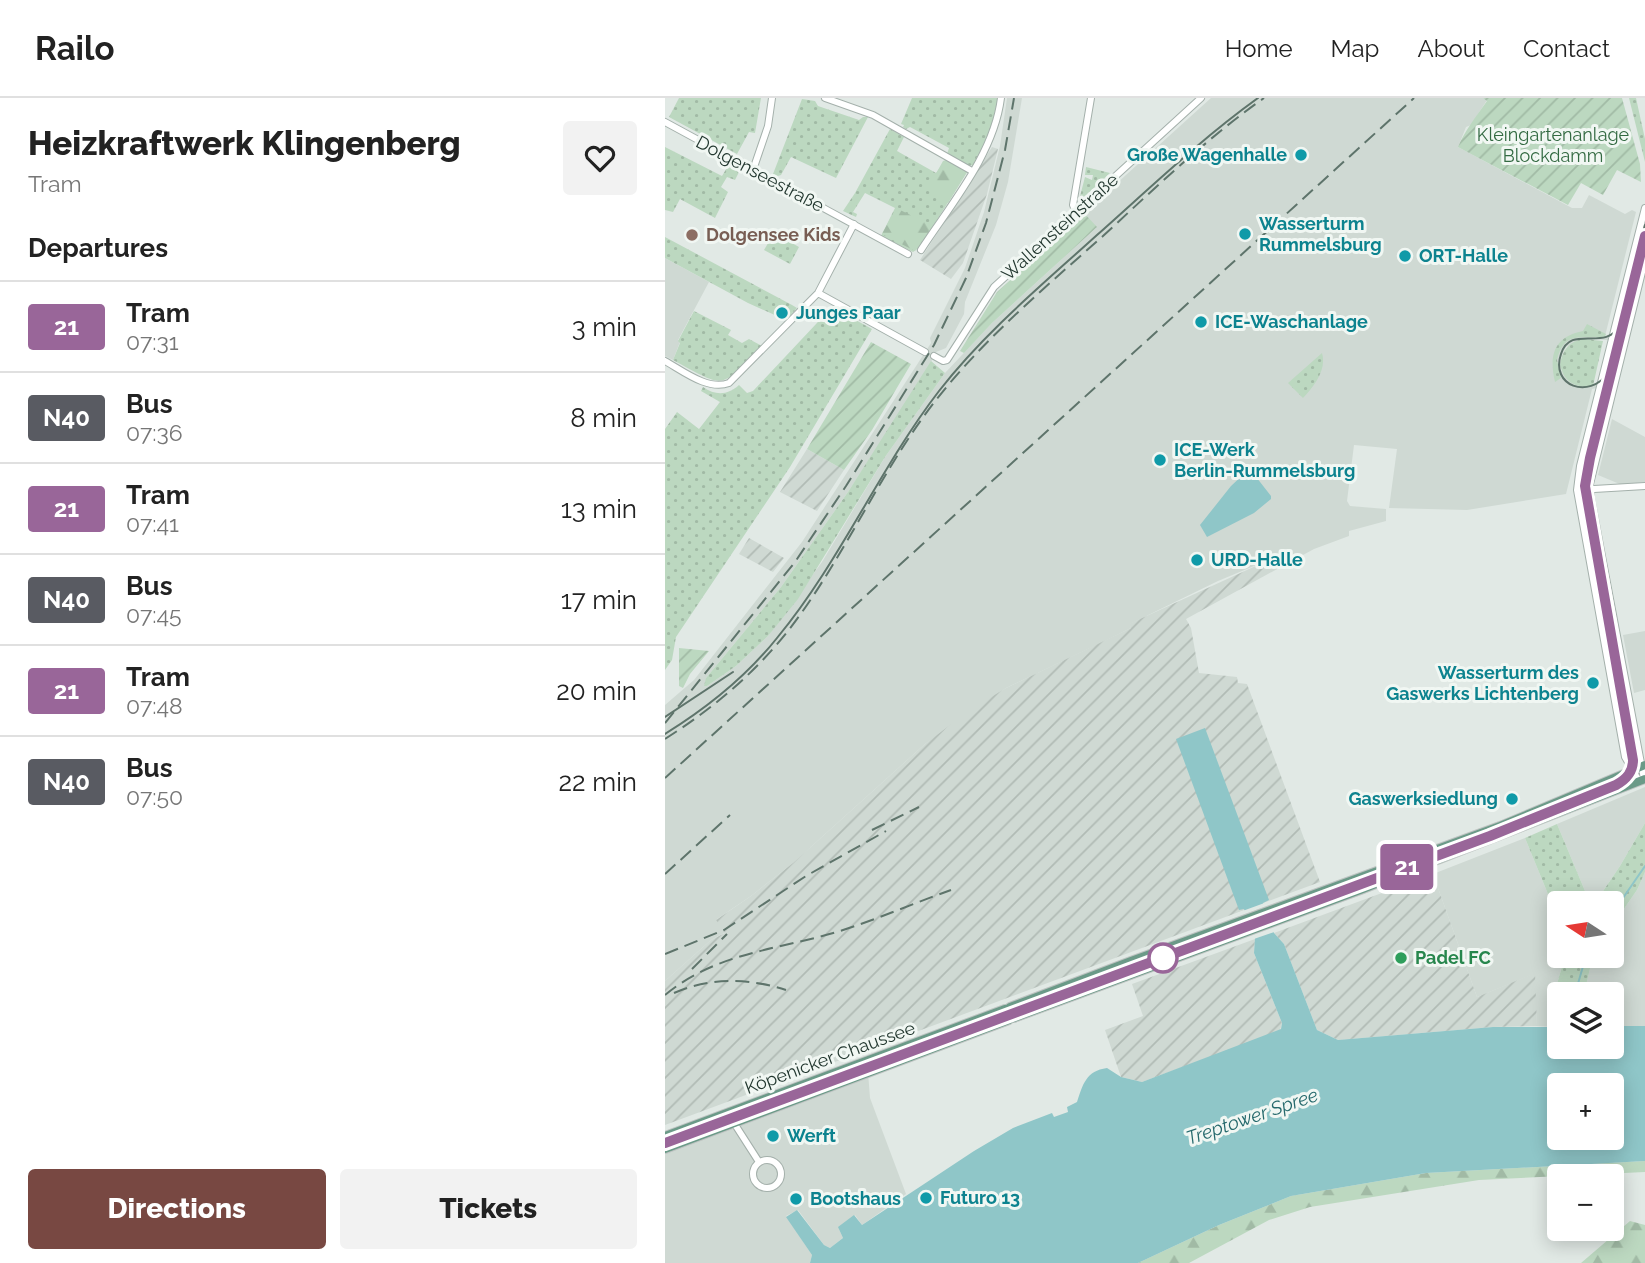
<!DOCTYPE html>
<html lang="en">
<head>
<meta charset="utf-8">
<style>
  :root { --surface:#fff; --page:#f2f2f2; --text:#222; --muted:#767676; --line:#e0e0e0; --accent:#784842 }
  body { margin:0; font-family:Raleway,sans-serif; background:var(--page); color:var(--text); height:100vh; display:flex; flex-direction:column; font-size:26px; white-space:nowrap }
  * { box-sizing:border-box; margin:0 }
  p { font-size:23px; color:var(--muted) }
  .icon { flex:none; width:38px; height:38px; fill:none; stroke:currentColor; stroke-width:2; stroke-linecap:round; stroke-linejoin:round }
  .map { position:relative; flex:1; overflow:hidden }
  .drawer { display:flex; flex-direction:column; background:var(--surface); width:665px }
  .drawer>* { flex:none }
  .badge { padding:0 14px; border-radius:5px; font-size:24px; line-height:46px }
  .needle { width:46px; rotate:282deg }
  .fabs { position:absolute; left:882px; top:793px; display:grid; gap:14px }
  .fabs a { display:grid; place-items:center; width:77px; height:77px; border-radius:7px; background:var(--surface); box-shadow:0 4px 18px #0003; font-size:35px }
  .map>.badge { position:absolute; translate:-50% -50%; box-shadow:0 0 0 4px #fff }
  h2 { padding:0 28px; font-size:26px; line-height:63px }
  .round { display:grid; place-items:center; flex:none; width:74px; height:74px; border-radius:7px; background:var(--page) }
  .summary { display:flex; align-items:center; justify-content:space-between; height:119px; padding:0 28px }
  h1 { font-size:33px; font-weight:800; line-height:52px }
  .action { display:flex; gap:14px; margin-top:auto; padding:14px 28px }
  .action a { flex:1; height:80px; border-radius:7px; background:var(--accent); color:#fff; font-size:28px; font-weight:800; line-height:80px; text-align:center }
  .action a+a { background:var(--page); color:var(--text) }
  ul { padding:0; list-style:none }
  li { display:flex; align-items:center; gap:21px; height:91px; padding:0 28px; border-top:2px solid var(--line) }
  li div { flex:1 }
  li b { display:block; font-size:26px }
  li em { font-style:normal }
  li .badge { min-width:77px; font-weight:700; text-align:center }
  header { display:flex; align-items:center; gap:42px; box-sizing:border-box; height:98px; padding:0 35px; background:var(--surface); border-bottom:2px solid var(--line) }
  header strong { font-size:33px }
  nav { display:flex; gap:38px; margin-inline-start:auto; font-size:24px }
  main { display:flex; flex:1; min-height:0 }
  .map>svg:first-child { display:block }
</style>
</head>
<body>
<header>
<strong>Railo</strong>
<nav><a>Home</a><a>Map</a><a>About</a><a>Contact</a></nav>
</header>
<main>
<section class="drawer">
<div class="summary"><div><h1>Heizkraftwerk Klingenberg</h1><p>Tram</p></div><a class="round"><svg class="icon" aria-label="heart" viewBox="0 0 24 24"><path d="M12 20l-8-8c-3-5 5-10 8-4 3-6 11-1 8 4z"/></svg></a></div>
<h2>Departures</h2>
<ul>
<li><span class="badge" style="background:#969;color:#fff">21</span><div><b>Tram</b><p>07:31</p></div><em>3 min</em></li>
<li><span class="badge" style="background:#595b62;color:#fff">N40</span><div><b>Bus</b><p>07:36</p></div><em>8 min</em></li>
<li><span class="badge" style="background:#969;color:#fff">21</span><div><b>Tram</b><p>07:41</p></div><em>13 min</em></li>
<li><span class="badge" style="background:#595b62;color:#fff">N40</span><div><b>Bus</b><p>07:45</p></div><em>17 min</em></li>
<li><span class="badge" style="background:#969;color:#fff">21</span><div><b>Tram</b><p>07:48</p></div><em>20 min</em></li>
<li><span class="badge" style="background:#595b62;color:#fff">N40</span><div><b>Bus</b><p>07:50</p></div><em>22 min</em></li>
</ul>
<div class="action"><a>Directions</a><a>Tickets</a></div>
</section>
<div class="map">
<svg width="980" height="1165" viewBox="0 0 980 1165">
  <defs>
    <pattern id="industrial-furrows" width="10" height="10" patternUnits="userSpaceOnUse" patternTransform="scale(1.75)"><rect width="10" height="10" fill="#cfd9d3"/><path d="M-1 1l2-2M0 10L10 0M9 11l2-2" fill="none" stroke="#b1bbb5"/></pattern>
    <pattern id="grass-dots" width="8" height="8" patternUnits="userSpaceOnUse" patternTransform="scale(1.75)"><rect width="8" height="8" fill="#bcd8c0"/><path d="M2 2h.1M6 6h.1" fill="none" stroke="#a1baa5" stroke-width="1.8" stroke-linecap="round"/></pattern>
    <pattern id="forest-firs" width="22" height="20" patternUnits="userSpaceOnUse" patternTransform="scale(1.75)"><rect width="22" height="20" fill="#bcd8c0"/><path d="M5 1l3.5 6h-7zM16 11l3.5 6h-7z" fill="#a1baa5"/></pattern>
    <pattern id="garden-furrows" width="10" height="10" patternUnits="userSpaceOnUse" patternTransform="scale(1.75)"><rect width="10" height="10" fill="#bcd8c0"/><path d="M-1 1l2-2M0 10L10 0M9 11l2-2" fill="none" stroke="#a1baa5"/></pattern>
  </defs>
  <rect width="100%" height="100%" fill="#e1e9e5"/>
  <!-- built -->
  <path fill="#cfd9d3" d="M342 0H357L343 84 331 127 300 204 299 216 281 250 271 254 259 278 183 394 116 489 41 580 42 588 71 568 103 538 157 464 220 359 280 275 327 225 431 130 419 115 546 0H818L822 2 806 27 801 29 793 49 907 110H917L924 97 960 116 967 112 971 114 940 238H944L943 242 919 241 901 249 896 259V272L903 283 917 289 932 286 931 290 927 291 901 396 802 412 724 410 732 351 689 347 682 403 685 408 721 411V423L684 433V438L649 451 614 470 608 460 553 483 465 526 466 530 442 542 341 590 260 646 128 765 86 798 52 821 61 834 46 842 0 883V607L29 582 137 444 266 245 265 240 300 170 319 114 335 48Z
    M980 124V143L922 383H916L939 284Z
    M0 160 44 184 13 242 15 244 8 262 0 258Z
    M947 321 980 339V384L957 387 933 377Z
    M922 398 941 503 936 504 917 399Z
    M943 514 959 602H954L938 515Z
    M980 533V592L969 595 958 537Z
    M960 679H964L952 688 866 724 864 719Z
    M980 689V725L955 768 930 805H925L892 726Z
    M860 740 894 823V858H900L892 886 896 896 894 929 872 928 869 876 812 899 768 776Z
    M980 774V928H947V896H919L928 858H947V828L972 792Z
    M203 974 205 1000 241 1096 197 1127 190 1117 174 1131 178 1140 165 1150 159 1147 133 1112 121 1118 147 1157 145 1165H0V1051Z"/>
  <!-- industrial -->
  <path fill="url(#industrial-furrows)" d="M327 49 333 51 322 96 298 165 286 181 255 162Z
    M142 351 179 372 152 413 115 394Z
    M84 440 119 460 108 474 74 456Z
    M608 460 614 470 521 521 526 530 534 575 572 579 573 585 582 586 655 784 0 1027V883L46 842 60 835 51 822 86 798 128 765 260 646 305 612 341 590 466 530 464 526Z
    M768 776 812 899 870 875 872 928 828 929 673 942 652 932 619 846 609 835Z
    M590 841 589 855 617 925 615 933 477 984 456 979 440 932 478 918 467 886Z"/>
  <!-- grass -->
  <path fill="url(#grass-dots)" d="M14 0H96L90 35 84 34 72 56 4 19Z
    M247 0H333L325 34 308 67 303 68 282 56 284 50 245 29 241 31 238 29 239 27 236 26Z
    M964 0H971L980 41V64Z
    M137 1 150 3 153 8 194 22 198 19H203L171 80 126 59 116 77 113 78 108 76Z
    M225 31 239 39 232 53 271 75 281 61 302 74 255 149 248 154 216 138 230 110 200 95 188 114 192 116 191 119 178 113 190 95Z
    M0 49 57 78 63 68 74 74 70 82 62 79 56 89 63 94 50 120 15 101 8 114 0 112Z
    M421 69 445 75 416 102H414L420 79 427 82 428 77H420Z
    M109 135 134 149 125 166 99 152Z
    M0 139 127 207 132 210 121 222 83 205 0 160Z
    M968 193H970L922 383 924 366Z
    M167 209 207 231 125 369 11 539 7 562 0 572V331L12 314 34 331 55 304 36 293 38 289C51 298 63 297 74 287L82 295 88 293Z
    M29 213 66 232 63 237 77 245 84 241 97 248C54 291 63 292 8 262L15 245 13 243Z
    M922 226 941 236 940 239C917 241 899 232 892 262L896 280 890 284C884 258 888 239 918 233Z
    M919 241 938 243 928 288C910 291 899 284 895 267 897 252 904 243 919 241Z
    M657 255C662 272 649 288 638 300L623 285Z
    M266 263 280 275 220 359 133 501 103 538 71 568 42 588H39L41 580 116 489 183 394Z
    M980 725V774L972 792 947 828V805H930L955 768Z
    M892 726 925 805H894V823L860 740Z
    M900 858H928L919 896H896L892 886Z"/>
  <!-- forest -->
  <path fill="url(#forest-firs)" d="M284 61 302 74 283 105 262 92 278 63Z
    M231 110 268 128 250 153 217 136Z
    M980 1063V1074L814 1082 645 1109 604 1122 524 1165H473L554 1127 626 1098 761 1075Z
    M965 1123 980 1127V1165H916Z"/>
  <!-- garden -->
  <path fill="url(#garden-furrows)" d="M818 0H957L975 66 976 84 952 72 938 97 916 85 903 107 806 56 793 49C800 32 811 19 822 3Z
    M419 115 432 129 327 225 299 255 295 253 332 194Z
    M206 244 246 266 207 332 179 372 142 351Z
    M14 550 44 553 25 576 18 590 14 588Z"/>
  <!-- water -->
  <path fill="#8fc6c8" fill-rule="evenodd" d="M582 373 588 375 606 398V401L589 415 542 439 535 427 566 388Z
    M540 630 604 802 598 805 609 835 619 846 652 932 673 942 828 929H894V948H947V928H980V1063L761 1075 626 1098 554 1127 473 1165H145L147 1157 121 1119 132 1112 159 1147 165 1150 178 1140 173 1129 189 1117 197 1127 309 1053 348 1030 387 1015 389 1019 403 1014 402 1009 412 1004C418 986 421 973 442 970L456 979 477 984 616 931 617 925 589 855 590 840 579 811 574 812 511 641ZM894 987H947V1040H894Z"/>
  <!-- pier -->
  <path fill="#e1e9e5" d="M608 802 602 806 612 833 586 842 577 815H572Z"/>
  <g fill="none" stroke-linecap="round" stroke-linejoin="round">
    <!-- stream -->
    <path stroke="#8fc6c8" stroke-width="2" d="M947 816 980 768
      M910 896 921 858"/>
    <!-- minor casing -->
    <g stroke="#a4b0ab" stroke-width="8">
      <path id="minor" d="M160 0 208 17 307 73
        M0 24 243 156
        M88 72 103 28 107 0
        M411 114 408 107 426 0
        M256 152C286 106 329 56 336 0
        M153 195 260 254
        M269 258 278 263 282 262 329 189 536 0
        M0 263C18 273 43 293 64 285L153 195 189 126
        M912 392 980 388
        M979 681 926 400 925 386 980 162
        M974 683 960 659 912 392 915 368 980 110
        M65 1013 69 1025 94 1064
        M88 1076a14 14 0 1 1 28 0a14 14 0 1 1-28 0Z"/>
    </g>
    <!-- major casing -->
    <g stroke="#bdc3c1" stroke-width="10">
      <path id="major" d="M345 909 466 863 835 728 980 667
        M349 920 698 791 980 681
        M0 1038 340 911
        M0 1051 344 922"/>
    </g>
    <!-- minor -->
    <use href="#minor" stroke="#fff" stroke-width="6"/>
    <!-- major -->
    <use href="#major" stroke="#6b9a88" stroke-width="8"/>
    <!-- tram -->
    <path stroke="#5e746b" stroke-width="2" d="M943 275C924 302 885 288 896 256 906 225 940 255 955 227
      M0 619 68 574
      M0 636C42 610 81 579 112 540 175 464 214 371 274 293 319 235 378 186 432 137 485 90 536 41 593 0
      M346 913 824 735 950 684 962 673 965 657 919 406 917 386 980 127
      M0 1045 343 918"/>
    <!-- rail -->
    <path stroke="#5e746b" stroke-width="2" stroke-dasharray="14 7" stroke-linecap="butt" d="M0 625 130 464 181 388 269 247 301 180 321 125 340 52 349 0
      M0 641C47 611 88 577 123 533 175 466 209 387 259 318 309 249 375 194 438 138 490 90 541 41 599 0
      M0 680 749 0
      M207 732 254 709
      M0 776 65 717
      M0 856 59 832 141 778 221 733
      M27 871 62 836
      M9 895C45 879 84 880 121 892
      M0 897C52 854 113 852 175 833 213 821 249 805 286 792"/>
  </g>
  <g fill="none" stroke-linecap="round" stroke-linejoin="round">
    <!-- line casing -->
    <g stroke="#fff" stroke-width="16">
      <path id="line" d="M0 1045 825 738 951 687C962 681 968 674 968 662L920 388 925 360 980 138"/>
    </g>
    <!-- line -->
    <use href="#line" stroke="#969" stroke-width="10"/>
  </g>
  <!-- markers -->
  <g fill="#0f9aa8" stroke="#f1f7f3" stroke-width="2.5">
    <circle cx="636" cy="57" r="7"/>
    <circle cx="580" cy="136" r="7"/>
    <circle cx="740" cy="158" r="7"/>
    <circle cx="117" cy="215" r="7"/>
    <circle cx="536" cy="224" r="7"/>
    <circle cx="495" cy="362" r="7"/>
    <circle cx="532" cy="462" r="7"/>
    <circle cx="928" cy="585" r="7"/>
    <circle cx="847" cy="701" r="7"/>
    <circle cx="108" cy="1038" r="7"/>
    <circle cx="261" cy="1100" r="7"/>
    <circle cx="131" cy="1101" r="7"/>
  </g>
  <circle fill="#8d6e63" stroke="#f1f7f3" stroke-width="2.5" cx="27" cy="137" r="7"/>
  <circle fill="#fff" stroke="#969" stroke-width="3.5" cx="498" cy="860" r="14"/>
  <circle fill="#2e9e5b" stroke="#f1f7f3" stroke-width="2.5" cx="736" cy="860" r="7"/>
  <g text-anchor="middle" stroke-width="6" stroke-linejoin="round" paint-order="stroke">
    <!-- park labels -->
    <g font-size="18" fill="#336a42" stroke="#f1f7f3">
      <text x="888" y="43">Kleingartenanlage<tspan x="888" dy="21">Blockdamm</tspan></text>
    </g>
    <!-- culture labels -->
    <g font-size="18" font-weight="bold" fill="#0d838f" stroke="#f1f7f3" text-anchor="start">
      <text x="622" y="63" text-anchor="end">Große Wagenhalle</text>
      <text x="594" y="132">Wasserturm<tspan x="594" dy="21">Rummelsburg</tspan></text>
      <text x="754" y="164">ORT-Halle</text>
      <text x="131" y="221">Junges Paar</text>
      <text x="550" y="230">ICE-Waschanlage</text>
      <text x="509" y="358">ICE-Werk<tspan x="509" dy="21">Berlin-Rummelsburg</tspan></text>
      <text x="546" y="468">URD-Halle</text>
      <text x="914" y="581" text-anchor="end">Wasserturm des<tspan x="914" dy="21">Gaswerks Lichtenberg</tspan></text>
      <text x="833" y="707" text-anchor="end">Gaswerksiedlung</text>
      <text x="122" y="1044">Werft</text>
      <text x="275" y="1106">Futuro 13</text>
      <text x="145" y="1107">Bootshaus</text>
    </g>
    <!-- street labels -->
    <g font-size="18" fill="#233830" stroke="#f1f7f3">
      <text transform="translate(95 76) rotate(28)" y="6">Dolgenseestraße</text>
      <text transform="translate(395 129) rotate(-42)" y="6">Wallensteinstraße</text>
      <text transform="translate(165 960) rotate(-20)" y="6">Köpenicker Chaussee</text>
    </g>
    <!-- education labels -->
    <g font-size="18" font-weight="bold" fill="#785e54" stroke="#f1f7f3" text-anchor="start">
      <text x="41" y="143">Dolgensee Kids</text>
    </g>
    <!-- leisure labels -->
    <g font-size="18" font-weight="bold" fill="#27864d" stroke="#f1f7f3" text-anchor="start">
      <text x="750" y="866">Padel FC</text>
    </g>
    <!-- water labels -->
    <g font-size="19" font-style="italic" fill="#25696c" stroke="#f1f7f3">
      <text transform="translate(587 1018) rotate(-19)" y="7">Treptower Spree</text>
    </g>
  </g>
</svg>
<div class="fabs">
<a><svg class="needle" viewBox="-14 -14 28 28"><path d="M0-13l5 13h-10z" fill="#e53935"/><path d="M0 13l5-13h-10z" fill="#767676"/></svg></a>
<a><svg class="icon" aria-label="layers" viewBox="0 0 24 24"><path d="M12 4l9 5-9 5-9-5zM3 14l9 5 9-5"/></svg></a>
<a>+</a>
<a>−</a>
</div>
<b class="badge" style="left:742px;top:769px;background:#969;color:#fff">21</b>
</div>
</main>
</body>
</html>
